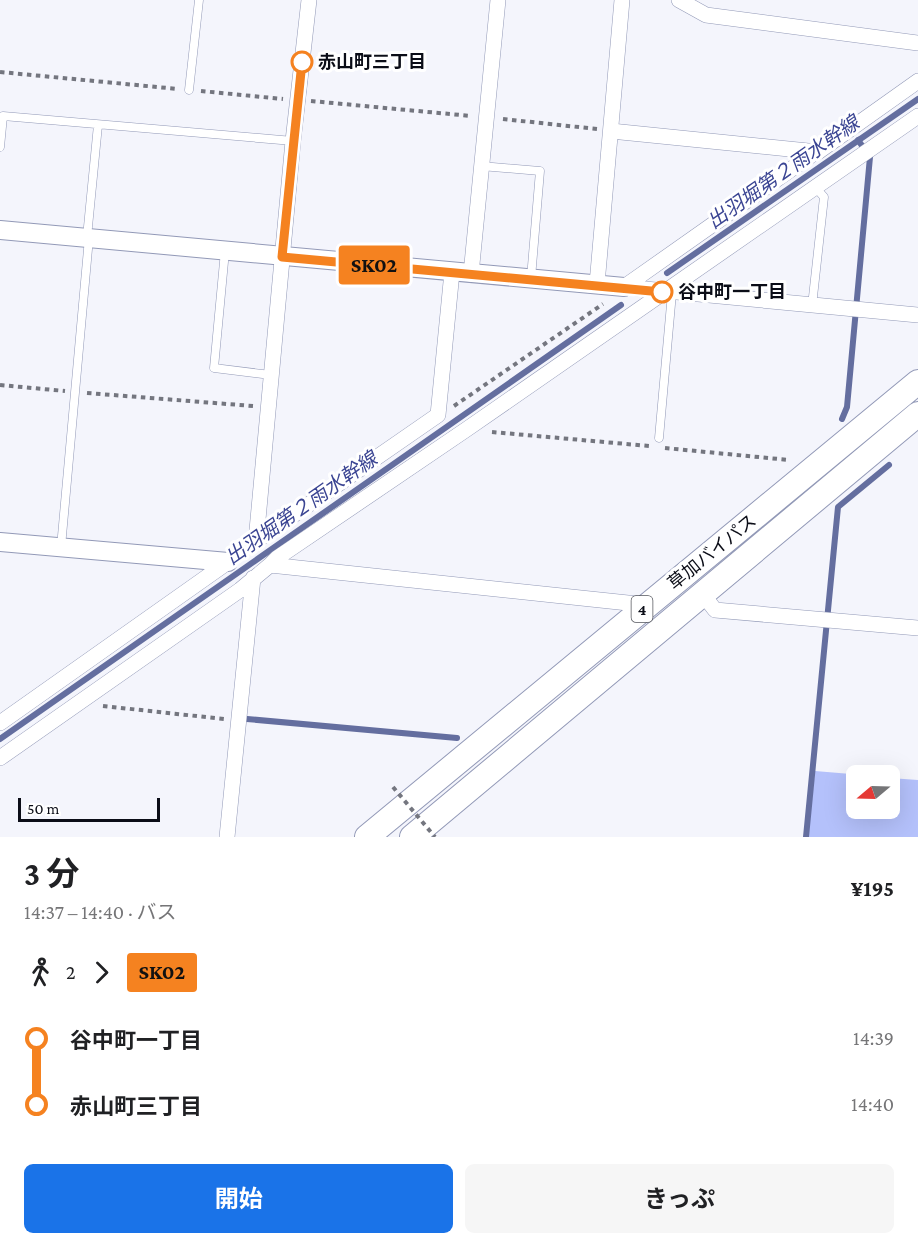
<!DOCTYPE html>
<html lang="ja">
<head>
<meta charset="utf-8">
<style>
  :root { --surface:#fff; --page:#f6f6f6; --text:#202124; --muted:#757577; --accent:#1a73e8 }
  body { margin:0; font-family:"Crimson Pro","Noto Sans JP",serif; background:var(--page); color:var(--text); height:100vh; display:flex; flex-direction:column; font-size:22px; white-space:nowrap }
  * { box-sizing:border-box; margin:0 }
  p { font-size:20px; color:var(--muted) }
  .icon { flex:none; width:33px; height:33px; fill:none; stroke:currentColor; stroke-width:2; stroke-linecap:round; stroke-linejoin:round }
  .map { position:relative; height:837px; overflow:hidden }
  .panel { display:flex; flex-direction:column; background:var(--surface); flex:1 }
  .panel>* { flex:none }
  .badge { padding:0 12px; border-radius:4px; font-size:21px; line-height:39px }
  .needle { width:39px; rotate:251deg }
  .controls { position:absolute; left:846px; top:765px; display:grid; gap:12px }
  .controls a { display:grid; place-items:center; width:54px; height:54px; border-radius:9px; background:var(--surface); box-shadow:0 6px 24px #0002; font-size:30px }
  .scale { position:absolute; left:18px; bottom:15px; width:142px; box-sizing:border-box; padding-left:6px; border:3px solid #0b0d17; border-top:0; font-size:16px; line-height:21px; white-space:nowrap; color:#0b0d17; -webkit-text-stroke:4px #fff; paint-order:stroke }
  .map>.badge { position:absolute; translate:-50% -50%; box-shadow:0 0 0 3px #fff }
  .legs { display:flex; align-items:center; gap:9px; height:66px; padding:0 24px; font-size:20px }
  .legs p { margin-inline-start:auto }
  .overview { display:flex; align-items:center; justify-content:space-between; height:102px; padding:0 24px }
  h1 { font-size:33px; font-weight:700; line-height:45px }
  .cta { display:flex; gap:12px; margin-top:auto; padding:12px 24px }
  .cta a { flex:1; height:69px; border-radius:9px; background:var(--accent); color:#fff; font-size:24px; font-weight:700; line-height:69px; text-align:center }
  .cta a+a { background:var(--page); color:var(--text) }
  ul { padding:0 24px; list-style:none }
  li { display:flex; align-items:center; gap:21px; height:66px; font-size:22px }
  li i { display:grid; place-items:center; width:9px; height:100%; margin:0 8px; background:currentColor }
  li i::after { content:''; width:15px; height:15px; margin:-8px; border:4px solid; border-radius:50%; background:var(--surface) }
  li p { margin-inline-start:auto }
  li:first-child i { background:linear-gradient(#0000 50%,currentColor 0) }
  li:last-child i { background:linear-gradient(currentColor 50%,#0000 0) }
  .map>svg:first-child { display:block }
</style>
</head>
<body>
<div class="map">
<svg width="918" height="837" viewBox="0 0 918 837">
  <rect width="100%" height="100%" fill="#f4f5fc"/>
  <!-- green -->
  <path fill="#b4c1fb" d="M815 771 863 775 856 776V808H890V778L918 780V837H808Z"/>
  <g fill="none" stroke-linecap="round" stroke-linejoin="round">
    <!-- stream -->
    <path stroke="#646e9f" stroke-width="6" d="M667 273 918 99
      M842 419 847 407 870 157 858 140
      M247 719 457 738
      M0 739 621 305
      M806 837 838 507 889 465"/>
    <!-- service casing -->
    <g stroke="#9299b7" stroke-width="9">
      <path id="service" d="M189 90 199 0
        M0 147 3 116 293 141
        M481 166 540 171 531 278
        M87 237 98 125
        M225 251 214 368 271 375
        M812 306 824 197 815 187
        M659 438 672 293
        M61 547 89 238"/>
    </g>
    <!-- minor casing -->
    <g stroke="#9299b7" stroke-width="16">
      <path id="minor" d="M309 0 293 141 256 541 438 415 452 272
        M679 0 706 15 918 43
        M611 131 818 152 918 81
        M471 274 498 0
        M597 284 622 0
        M624 287 918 315
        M624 287 817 151
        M270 565 277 558 467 429 918 116
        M702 593 715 610 918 628
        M0 723 228 562
        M0 758 240 590 270 565 647 605
        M227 837 253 578"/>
    </g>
    <!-- tertiary casing -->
    <g stroke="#9299b7" stroke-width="20">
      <path id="tertiary" d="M0 230 624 287
        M0 542 228 562"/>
    </g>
    <!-- trunk casing -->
    <g stroke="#9299b7" stroke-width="26">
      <path id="trunk" d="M367 837 918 382
        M412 837 918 414"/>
    </g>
    <!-- path -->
    <path stroke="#74767f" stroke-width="4" stroke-dasharray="4.5 4.5" stroke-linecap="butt" d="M0 72 178 89
      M201 91 283 99
      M311 101 471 116
      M503 119 597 129
      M0 385 65 391
      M87 393 253 406
      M454 406 603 304
      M492 432 649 446
      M665 448 789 460
      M103 706 224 719"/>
    <!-- service -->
    <use href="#service" stroke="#fff" stroke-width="8"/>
    <!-- minor -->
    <use href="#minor" stroke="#fff" stroke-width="15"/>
    <!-- tertiary -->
    <use href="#tertiary" stroke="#fff" stroke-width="18"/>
    <!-- trunk -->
    <use href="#trunk" stroke="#fff" stroke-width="24"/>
    <!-- path-bridge -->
    <path stroke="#74767f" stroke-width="4" stroke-dasharray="4.5 4.5" stroke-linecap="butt" d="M393 787 435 837"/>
  </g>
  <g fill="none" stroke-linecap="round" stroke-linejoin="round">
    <!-- line-1 casing -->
    <g stroke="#fff" stroke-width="14">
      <path id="line-1" d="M302 62 282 257 662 292"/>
    </g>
    <!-- line-1 -->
    <use href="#line-1" stroke="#f58220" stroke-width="9"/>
  </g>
  <!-- markers -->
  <g fill="#fff" stroke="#f58220" stroke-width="3">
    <circle cx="302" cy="62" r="10"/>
    <circle cx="662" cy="292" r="10"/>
  </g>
  <g text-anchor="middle" stroke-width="6" stroke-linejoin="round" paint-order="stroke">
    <!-- shield labels -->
    <rect fill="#fff" stroke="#54565d" stroke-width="1.5" x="631.5" y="596" width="21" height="26" rx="4.5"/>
    <g font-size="16" font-weight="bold" fill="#0b0d17">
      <text x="642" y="615">4</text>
    </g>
    <!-- stop labels -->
    <g font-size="18" font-weight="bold" fill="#0b0d17" stroke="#fff" text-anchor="start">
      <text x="318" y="68">赤山町三丁目</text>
      <text x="678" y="298">谷中町一丁目</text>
    </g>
    <!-- street labels -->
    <g font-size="18" fill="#0b0d17" stroke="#fff">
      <text transform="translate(712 552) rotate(-39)" y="6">草加バイパス</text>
    </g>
    <!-- water labels -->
    <g font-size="20" font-style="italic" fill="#3b4593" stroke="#fff">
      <text transform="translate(783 172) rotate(-35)" y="7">出羽堀第２雨水幹線</text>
      <text transform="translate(301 508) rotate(-35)" y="7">出羽堀第２雨水幹線</text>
    </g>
  </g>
</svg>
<div class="controls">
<a><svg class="needle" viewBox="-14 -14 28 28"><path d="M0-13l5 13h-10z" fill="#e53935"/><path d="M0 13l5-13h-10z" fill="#757577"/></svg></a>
</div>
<div class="scale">50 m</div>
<b class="badge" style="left:374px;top:265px;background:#f58220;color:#111">SK02</b>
</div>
<section class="panel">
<div class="overview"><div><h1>3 分</h1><p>14:37 – 14:40 · バス</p></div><b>¥195</b></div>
<div class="legs"><svg class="icon" aria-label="walk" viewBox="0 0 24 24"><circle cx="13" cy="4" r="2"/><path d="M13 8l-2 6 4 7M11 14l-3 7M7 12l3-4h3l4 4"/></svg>2<svg class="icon" aria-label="forward" viewBox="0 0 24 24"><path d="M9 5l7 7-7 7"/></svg><b class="badge" style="background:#f58220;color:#111">SK02</b></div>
<ul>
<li><i style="color:#f58220"></i><b>谷中町一丁目</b><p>14:39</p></li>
<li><i style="color:#f58220"></i><b>赤山町三丁目</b><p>14:40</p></li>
</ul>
<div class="cta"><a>開始</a><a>きっぷ</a></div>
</section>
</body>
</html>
